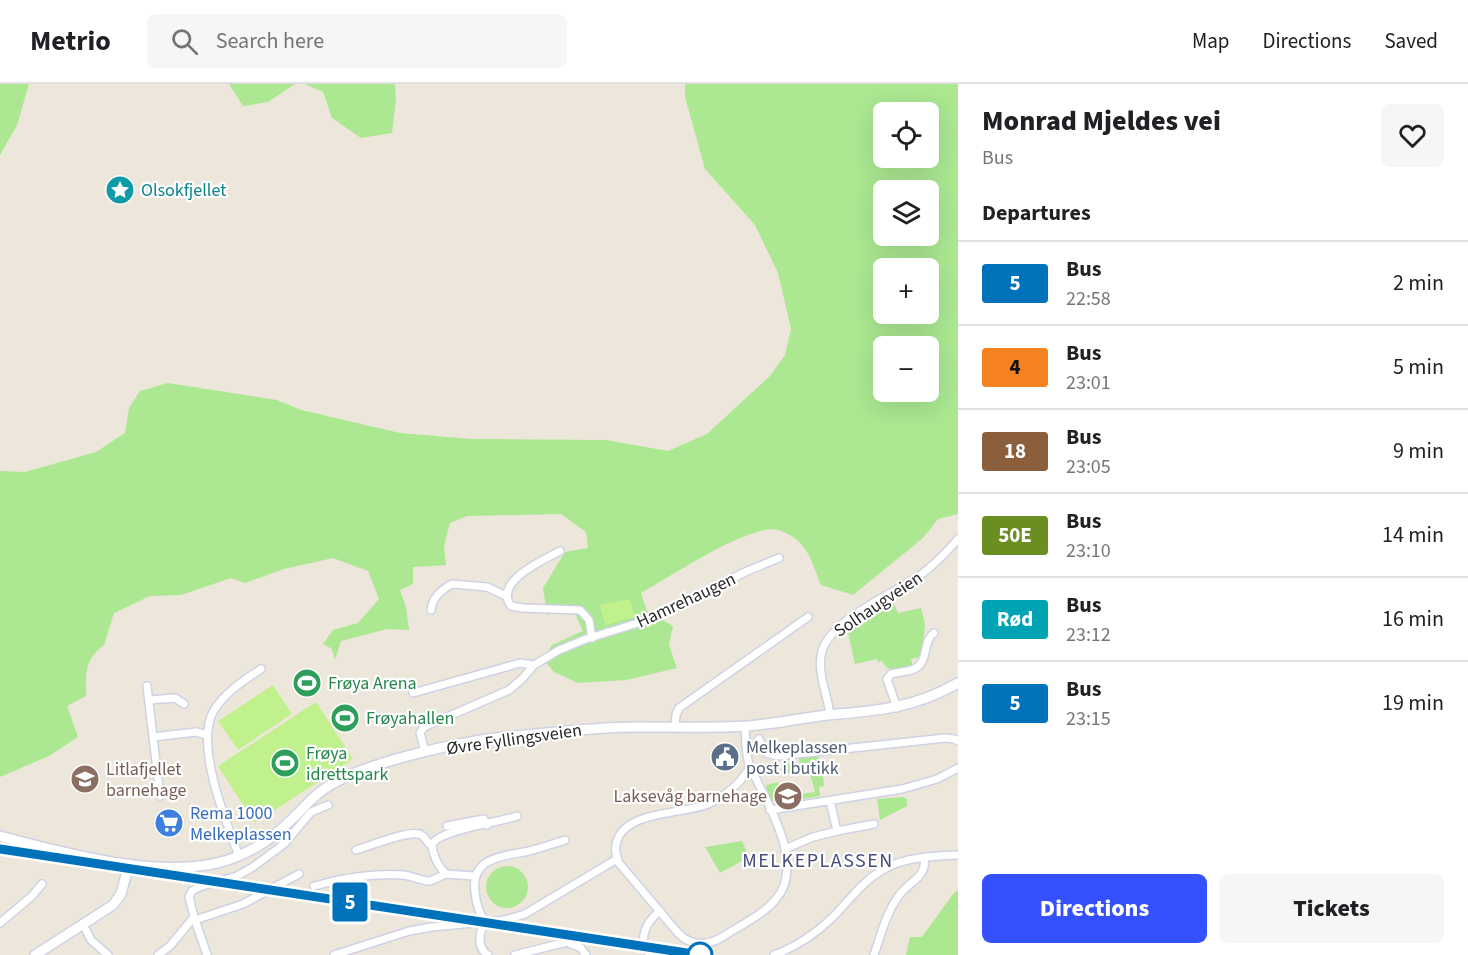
<!DOCTYPE html>
<html lang="en">
<head>
<meta charset="utf-8">
<style>
  :root { --surface:#fff; --page:#f6f6f6; --text:#202124; --muted:#757577; --line:#e0e0e0; --accent:#3550ff }
  body { margin:0; font-family:"Source Sans 3",sans-serif; background:var(--page); color:var(--text); height:100vh; display:flex; flex-direction:column; font-size:22px; white-space:nowrap }
  * { box-sizing:border-box; margin:0 }
  p { font-size:20px; color:var(--muted) }
  .icon { flex:none; width:33px; height:33px; fill:none; stroke:currentColor; stroke-width:2; stroke-linecap:round; stroke-linejoin:round }
  .map { position:relative; flex:1; overflow:hidden }
  .panel { display:flex; flex-direction:column; background:var(--surface); width:510px }
  .panel>* { flex:none }
  .badge { padding:0 12px; border-radius:4px; font-size:21px; line-height:39px }
  .tools { position:absolute; left:873px; top:18px; display:grid; gap:12px }
  .tools a { display:grid; place-items:center; width:66px; height:66px; border-radius:9px; background:var(--surface); box-shadow:0 6px 24px #0002; font-size:30px }
  .map>.badge { position:absolute; translate:-50% -50%; box-shadow:0 0 0 3px #fff }
  h2 { padding:0 24px; font-size:22px; line-height:54px }
  .round { display:grid; place-items:center; flex:none; width:63px; height:63px; border-radius:9px; background:var(--page) }
  .overview { display:flex; align-items:center; justify-content:space-between; height:102px; padding:0 24px }
  h1 { font-size:28px; font-weight:800; line-height:45px }
  .action { display:flex; gap:12px; margin-top:auto; padding:12px 24px }
  .action a { flex:1; height:69px; border-radius:9px; background:var(--accent); color:#fff; font-size:24px; font-weight:800; line-height:69px; text-align:center }
  .action a+a { background:var(--page); color:var(--text) }
  ul { padding:0; list-style:none }
  li { display:flex; align-items:center; gap:18px; height:84px; padding:0 24px; border-top:2px solid var(--line) }
  li div { flex:1 }
  li b { display:block; font-size:22px }
  li em { font-style:normal }
  li .badge { min-width:66px; font-weight:700; text-align:center }
  header { display:flex; align-items:center; gap:36px; box-sizing:border-box; height:84px; padding:0 30px; background:var(--surface); border-bottom:2px solid var(--line) }
  header strong { font-size:28px }
  nav { display:flex; gap:33px; margin-inline-start:auto; font-size:21px }
  .search { width:420px; height:54px; background:var(--page); display:flex; align-items:center; gap:15px; box-sizing:border-box; padding:0 21px; border-radius:9px; color:var(--muted); font-size:22px }
  main { display:flex; flex:1; min-height:0 }
  .map>svg:first-child { display:block }
</style>
</head>
<body>
<header>
<strong>Metrio</strong>
<div class="search"><svg class="icon" aria-label="search" viewBox="0 0 24 24"><circle cx="10" cy="10" r="6"/><path d="M15 15l6 6"/></svg>Search here</div>
<nav><a>Map</a><a>Directions</a><a>Saved</a></nav>
</header>
<main>
<div class="map">
<svg width="958" height="871" viewBox="0 0 958 871">
  <rect width="100%" height="100%" fill="#ede6da"/>
  <!-- green -->
  <path fill="#abe891" fill-rule="evenodd" d="M0 0H29L17 41 0 71Z
    M229 0H295L268 18 243 22Z
    M305 0H395L396 15 392 49 361 54 332 34 323 8Z
    M685 0H958V430L938 435 923 454 853 511 821 501C813 482 809 462 790 451 786 449 778 445 773 445 738 447 673 491 641 509L647 527 673 542 669 561 677 584 626 596 578 599 554 588 543 575 552 561 583 547 572 523 547 531 543 504 565 468 588 464 586 448 561 430 467 432 450 439 444 462 446 481 413 483V500L400 506 406 523 409 546 387 545 341 557 335 576 332 565 323 560 333 546 358 539 379 515 368 487 333 474 284 485 245 499 231 494 181 511 150 512 114 529 104 561C84 576 86 589 86 612L67 622 78 653 49 672 0 693V387L25 388 96 368 125 349 129 324 140 307 168 299 277 316 301 326 400 349 471 355 606 356 668 367 707 350 770 292 785 271 791 245 778 189 755 141 705 85 685 13ZM884 28H928V74H884ZM884 106H928V152H884ZM884 184H928V230H884ZM884 262H928V308H884Z
    M892 516 898 529 921 524 925 540 922 573 911 575 913 583C900 585 890 591 882 577L878 578 877 575 855 580 847 544 864 530Z
    M818 672 823 688 803 685 802 689H787L786 680 797 679 798 683H800L799 674Z
    M810 690 823 692 824 702 819 703 820 712 780 719 774 718 769 712 766 701 778 698 781 713 815 708Z
    M903 713 907 715V722L880 736 877 715Z
    M742 757 749 773 720 789 705 763Z
    M486 803a21 21 0 1 1 42 0a21 21 0 1 1-42 0Z
    M958 806V871H906L910 853H922L953 810Z"/>
  <!-- pitch -->
  <path fill="#c1f18c" d="M630 515 635 533 605 541 600 521Z
    M273 601 292 630 238 666 218 637Z
    M316 618 353 675 255 739 218 682Z"/>
  <g fill="none" stroke-linecap="round" stroke-linejoin="round">
    <!-- primary-tunnel -->
    <path stroke="#c6c0b7" stroke-width="10" stroke-dasharray="10 5" stroke-linecap="butt" d="M0 765 700 871"/>
    <!-- minor casing -->
    <g stroke="#cfd2e4" stroke-width="10">
      <path id="minor" d="M560 467C543 476 493 498 511 522L523 524 580 526 589 536 592 554
        M431 526C432 514 441 506 452 500L487 503 506 512
        M147 602 160 712
        M413 609 520 579 534 581
        M149 616 175 614 184 620
        M897 624 887 595 891 590C898 588 909 588 916 584 929 576 922 558 934 549
        M830 631C828 612 818 592 821 572 825 538 891 511 918 493 933 482 946 469 958 455
        M675 642 676 631 679 624 808 533
        M745 642C746 655 745 671 750 683 752 689 756 694 758 699 774 730 803 784 776 815 763 831 741 841 724 852 708 862 692 863 678 849L619 779C616 773 615 768 616 761 622 726 681 731 708 720 718 715 730 708 738 699 743 694 745 689 750 685
        M153 653 196 648 207 651
        M759 655 766 669 778 672 945 654 954 655 958 657
        M425 668 420 649 424 643 509 606 522 595 534 581 559 566 586 555 651 535 745 488 779 474
        M830 717 837 747 874 740
        M770 726 902 705 937 695 958 684
        M447 742 484 735 487 741
        M785 765 813 753 837 747
        M356 766C370 762 405 747 419 750 424 751 426 756 429 760L432 761
        M239 772C226 738 195 662 213 628 224 609 243 597 261 585
        M474 792 446 790C440 784 436 778 434 770 433 769 432 762 432 761 437 746 501 738 517 732
        M314 802C343 794 373 789 403 791 413 792 421 797 430 797L446 790
        M194 833 207 871
        M195 836 243 820 299 790
        M486 838C479 830 476 818 475 808 470 773 504 772 529 767 541 764 553 760 565 756
        M486 838C478 848 477 864 488 871
        M0 839 32 812 42 800
        M83 840 91 856 108 871
        M158 871 170 862 194 833 189 813 192 807 199 803 237 792 253 783 284 760 311 728 328 721
        M334 871 409 847 432 843 505 836 525 830 617 775
        M515 871 567 858 581 864 586 871
        M650 871C637 855 646 838 660 827
        M774 871C796 863 815 850 832 834 849 817 864 795 886 784 906 773 935 772 958 771
        M874 871C881 850 887 826 901 809 911 797 927 792 924 775"/>
    </g>
    <!-- secondary casing -->
    <g stroke="#cfd2e4" stroke-width="12">
      <path id="secondary" d="M0 752C64 769 164 797 228 776 252 768 273 754 291 736 302 726 311 714 324 705 358 681 439 663 481 656 503 652 525 651 547 649 577 646 607 643 637 643 674 643 711 644 748 642 775 640 801 634 828 631 876 627 915 624 958 599
        M35 871 113 821 121 810 129 780"/>
    </g>
    <!-- minor -->
    <use href="#minor" stroke="#fff" stroke-width="7"/>
    <!-- secondary -->
    <use href="#secondary" stroke="#fff" stroke-width="9"/>
  </g>
  <g fill="none" stroke-linecap="round" stroke-linejoin="round">
    <!-- line casing -->
    <g stroke="#fff" stroke-width="14">
      <path id="line" d="M0 765 700 871"/>
    </g>
    <!-- line -->
    <use href="#line" stroke="#0072bc" stroke-width="9"/>
  </g>
  <!-- icons -->
  <defs>
    <g id="sight-disc" transform="scale(1.5)"><circle r="9.5" fill="#0f9aa8" stroke="#fff"/><path d="M0-6L1.8-2.2L6-1.7L2.9 1.2L3.7 5.4L0 3.3L-3.7 5.4L-2.9 1.2L-6-1.7L-1.8-2.2Z" fill="#fff"/></g>
    <g id="stadium-disc" transform="scale(1.5)"><circle r="9.5" fill="#2e9e5b" stroke="#fff"/><path d="M0-5a6.5 5 0 1 0 0 10a6.5 5 0 1 0 0-10ZM-3.5-1.8h7v3.6h-7Z" fill="#fff"/></g>
    <g id="civic-disc" transform="scale(1.5)"><circle r="9.5" fill="#5c6f8a" stroke="#fff"/><path d="M-.6-6.5H3V-4.5H.6V-3L4-1V1h2V6H-6V1h2V-1L-.6-3ZM-1.2 2.5V6h2.4V2.5Z" fill="#fff"/></g>
    <g id="school-disc" transform="scale(1.5)"><circle r="9.5" fill="#8d6e63" stroke="#fff"/><path d="M0-5L7-2L0 1L-7-2ZM-4 1L0 2.5L4 1V4Q0 6-4 4Z" fill="#fff"/></g>
    <g id="supermarket-disc" transform="scale(1.5)"><circle r="9.5" fill="#3f7fe0" stroke="#fff"/><path d="M-6-5.5h2.5l.6 2H6L4.5 2H-2.5L-4.4-4H-6ZM-1.5 3.2a1.3 1.3 0 1 0 .1 0ZM3 3.2a1.3 1.3 0 1 0 .1 0Z" fill="#fff"/></g>
  </defs>
  <g fill-rule="evenodd">
    <use href="#sight-disc" x="120" y="106"/>
    <use href="#stadium-disc" x="307" y="599"/>
    <use href="#stadium-disc" x="345" y="634"/>
    <use href="#civic-disc" x="725" y="673"/>
    <use href="#stadium-disc" x="285" y="679"/>
    <use href="#school-disc" x="85" y="695"/>
    <use href="#school-disc" x="788" y="712"/>
    <use href="#supermarket-disc" x="169" y="739"/>
  </g>
  <!-- markers -->
  <circle fill="#fff" stroke="#0072bc" stroke-width="3" cx="700" cy="871" r="12"/>
  <g text-anchor="middle" stroke-width="4.5" stroke-linejoin="round" paint-order="stroke">
    <!-- culture labels -->
    <g font-size="18" fill="#0d838f" stroke="#fff" text-anchor="start">
      <text x="141" y="112">Olsokfjellet</text>
    </g>
    <!-- street labels -->
    <g font-size="18" fill="#292929" stroke="#fff">
      <text transform="translate(686 516) rotate(-25)" y="6">Hamrehaugen</text>
      <text transform="translate(878 520) rotate(-34)" y="6">Solhaugveien</text>
      <text transform="translate(514 655) rotate(-8)" y="6">Øvre Fyllingsveien</text>
    </g>
    <!-- leisure labels -->
    <g font-size="18" fill="#27864d" stroke="#fff" text-anchor="start">
      <text x="328" y="605">Frøya Arena</text>
      <text x="366" y="640">Frøyahallen</text>
      <text x="306" y="675">Frøya<tspan x="306" dy="21">idrettspark</tspan></text>
    </g>
    <!-- service labels -->
    <g font-size="18" fill="#4e5e75" stroke="#fff" text-anchor="start">
      <text x="746" y="669">Melkeplassen<tspan x="746" dy="21">post i butikk</tspan></text>
    </g>
    <!-- education labels -->
    <g font-size="18" fill="#785e54" stroke="#fff" text-anchor="start">
      <text x="106" y="691">Litlafjellet<tspan x="106" dy="21">barnehage</tspan></text>
      <text x="767" y="718" text-anchor="end">Laksevåg barnehage</text>
    </g>
    <!-- shop labels -->
    <g font-size="18" fill="#366cbe" stroke="#fff" text-anchor="start">
      <text x="190" y="735">Rema 1000<tspan x="190" dy="21">Melkeplassen</tspan></text>
    </g>
    <!-- neighbourhood labels -->
    <g font-size="20" letter-spacing="1.5" fill="#464d7e" stroke="#fff">
      <text x="818" y="783">MELKEPLASSEN</text>
    </g>
  </g>
</svg>
<div class="tools">
<a><svg class="icon" aria-label="locate" viewBox="0 0 24 24"><circle cx="12" cy="12" r="6"/><path d="M12 2v4M12 18v4M2 12h4M18 12h4"/></svg></a>
<a><svg class="icon" aria-label="layers" viewBox="0 0 24 24"><path d="M12 4l9 5-9 5-9-5zM3 14l9 5 9-5"/></svg></a>
<a>+</a>
<a>−</a>
</div>
<b class="badge" style="left:350px;top:818px;background:#0072bc;color:#fff">5</b>
</div>
<section class="panel">
<div class="overview"><div><h1>Monrad Mjeldes vei</h1><p>Bus</p></div><a class="round"><svg class="icon" aria-label="heart" viewBox="0 0 24 24"><path d="M12 20l-8-8c-3-5 5-10 8-4 3-6 11-1 8 4z"/></svg></a></div>
<h2>Departures</h2>
<ul>
<li><span class="badge" style="background:#0072bc;color:#fff">5</span><div><b>Bus</b><p>22:58</p></div><em>2 min</em></li>
<li><span class="badge" style="background:#f58220;color:#111">4</span><div><b>Bus</b><p>23:01</p></div><em>5 min</em></li>
<li><span class="badge" style="background:#8b5e3c;color:#fff">18</span><div><b>Bus</b><p>23:05</p></div><em>9 min</em></li>
<li><span class="badge" style="background:#6b8e23;color:#fff">50E</span><div><b>Bus</b><p>23:10</p></div><em>14 min</em></li>
<li><span class="badge" style="background:#00a3b4;color:#fff">Rød</span><div><b>Bus</b><p>23:12</p></div><em>16 min</em></li>
<li><span class="badge" style="background:#0072bc;color:#fff">5</span><div><b>Bus</b><p>23:15</p></div><em>19 min</em></li>
</ul>
<div class="action"><a>Directions</a><a>Tickets</a></div>
</section>
</main>
</body>
</html>
